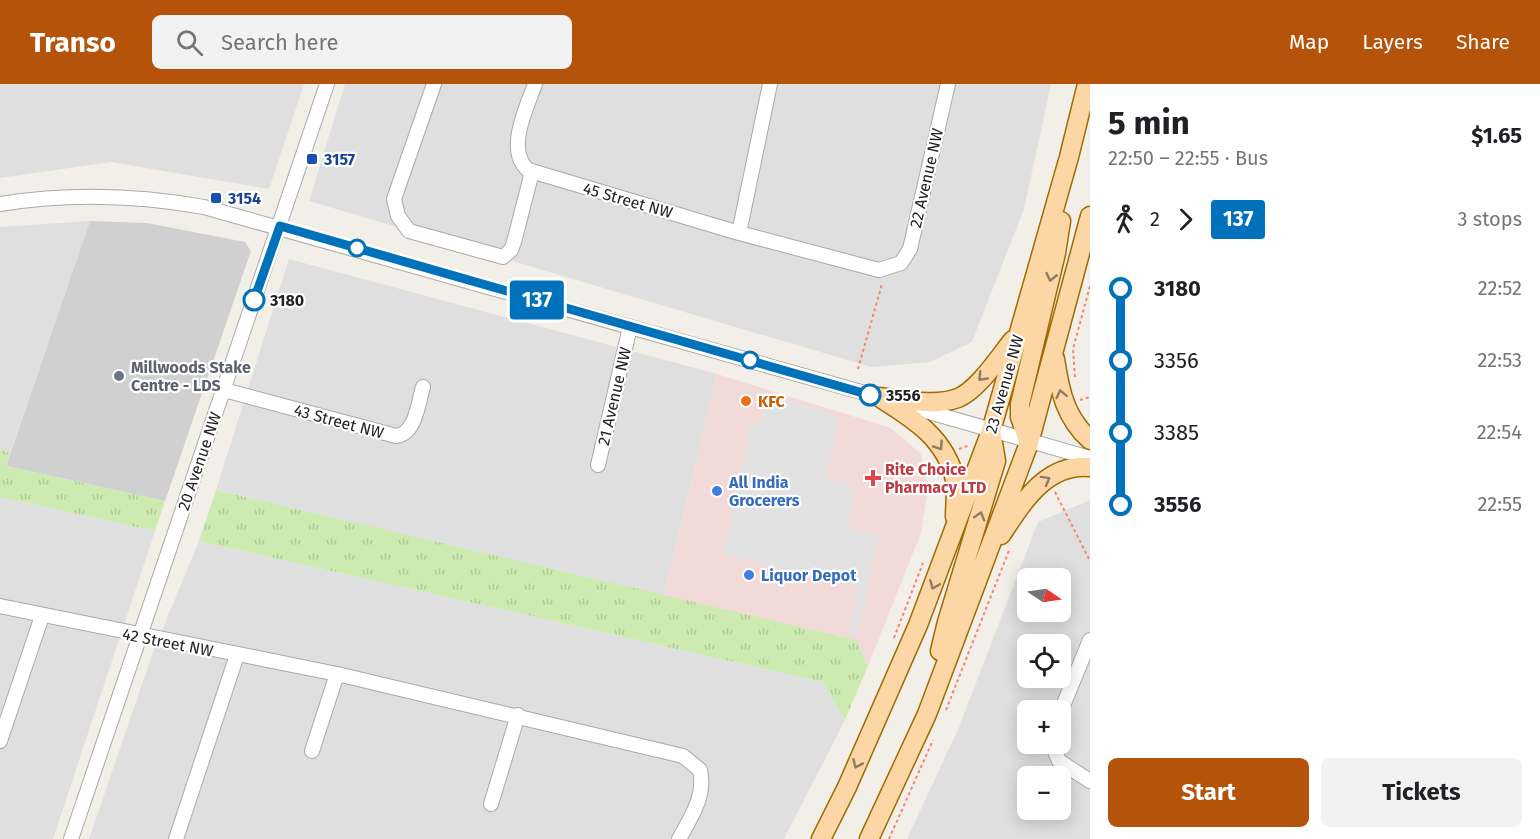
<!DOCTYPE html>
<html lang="en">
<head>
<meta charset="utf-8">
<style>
  :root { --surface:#fff; --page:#f2f2f2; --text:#202124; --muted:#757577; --accent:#b45309 }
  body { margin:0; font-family:"Fira Sans",sans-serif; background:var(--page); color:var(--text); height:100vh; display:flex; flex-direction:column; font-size:22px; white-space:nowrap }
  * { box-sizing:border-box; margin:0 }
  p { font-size:20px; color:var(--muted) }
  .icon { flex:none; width:33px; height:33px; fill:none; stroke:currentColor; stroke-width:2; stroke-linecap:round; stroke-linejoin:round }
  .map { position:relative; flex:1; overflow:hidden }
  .details { display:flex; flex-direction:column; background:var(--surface); width:450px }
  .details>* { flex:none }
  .badge { padding:0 12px; border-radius:4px; font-size:21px; line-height:39px }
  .needle { width:39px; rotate:103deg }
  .fabs { position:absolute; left:1017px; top:484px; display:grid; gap:12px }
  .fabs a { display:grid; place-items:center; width:54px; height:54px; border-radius:9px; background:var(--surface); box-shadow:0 3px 15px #0003; font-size:30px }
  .map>.badge { position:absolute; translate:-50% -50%; box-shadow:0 0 0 3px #fff }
  .legs { display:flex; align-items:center; gap:9px; height:66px; padding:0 18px; font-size:20px }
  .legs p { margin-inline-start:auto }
  .overview { display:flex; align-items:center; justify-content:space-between; height:102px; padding:0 18px }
  h1 { font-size:33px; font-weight:700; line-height:45px }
  .button { display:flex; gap:12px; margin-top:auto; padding:12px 18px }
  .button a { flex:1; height:69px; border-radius:9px; background:var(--accent); color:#fff; font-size:24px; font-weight:700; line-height:69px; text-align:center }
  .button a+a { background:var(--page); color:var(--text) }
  ul { padding:0 18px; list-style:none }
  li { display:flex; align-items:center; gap:21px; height:72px; font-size:22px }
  li i { display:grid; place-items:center; width:9px; height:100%; margin:0 8px; background:currentColor }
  li i::after { content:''; width:15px; height:15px; margin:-8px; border:4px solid; border-radius:50%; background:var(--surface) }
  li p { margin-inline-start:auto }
  li:first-child i { background:linear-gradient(#0000 50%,currentColor 0) }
  li:last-child i { background:linear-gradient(currentColor 50%,#0000 0) }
  header { display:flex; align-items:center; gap:36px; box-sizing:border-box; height:84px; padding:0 30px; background:var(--accent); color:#fff }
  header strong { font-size:28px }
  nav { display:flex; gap:33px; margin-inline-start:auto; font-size:21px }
  .search { width:420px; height:54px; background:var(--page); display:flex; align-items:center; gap:15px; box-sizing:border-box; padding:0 21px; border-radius:9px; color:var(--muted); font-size:22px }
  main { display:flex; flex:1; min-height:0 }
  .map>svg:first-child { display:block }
</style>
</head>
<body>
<header>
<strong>Transo</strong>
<div class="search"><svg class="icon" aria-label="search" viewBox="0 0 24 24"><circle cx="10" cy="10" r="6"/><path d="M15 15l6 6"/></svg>Search here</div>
<nav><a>Map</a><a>Layers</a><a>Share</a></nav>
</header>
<main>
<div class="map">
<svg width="1090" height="755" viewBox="0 0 1090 755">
  <defs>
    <pattern id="grass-tufts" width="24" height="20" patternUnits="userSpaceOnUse" patternTransform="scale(1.5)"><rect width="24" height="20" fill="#cdebb0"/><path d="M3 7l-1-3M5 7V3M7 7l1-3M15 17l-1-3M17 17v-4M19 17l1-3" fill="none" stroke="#b0c997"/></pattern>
  </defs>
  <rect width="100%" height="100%" fill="#f2efe9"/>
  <!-- residential -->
  <path fill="#e0dfdf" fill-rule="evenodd" d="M0 0H304L269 105 111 78 0 94Z
    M345 0H1051L1024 125 972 258 930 278 871 283 309 117Z
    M90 137 10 369 0 366V143Z
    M289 175 717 290 664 512 216 406Z
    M0 413 155 447 53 755H0Z
    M1090 416V755H907L959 643 1038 438ZM1028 495H1060V528H1028ZM1028 561H1060V594H1028ZM1028 627H1060V660H1028ZM1028 693H1060V726H1028Z
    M199 457 823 598 845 636 784 755H89L153 568Z"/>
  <!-- commercial -->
  <path fill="#f2dad9" d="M717 290 891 344 921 370 928 404 921 449 868 582 856 556 664 512Z"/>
  <!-- religious -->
  <path fill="#d0d0d0" d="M90 137 147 139 245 158 251 167 165 417 6 382Z"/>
  <!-- grass -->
  <path fill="url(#grass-tufts)" d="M0 366 10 369 6 382 165 417 155 447 0 413Z
    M216 406 856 556 868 582 845 636 823 598 199 457Z"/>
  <!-- parking -->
  <path fill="#e2e2e2" d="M768 310 839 333 826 395 850 400 848 407 855 409 847 444 879 452 858 551 848 549 858 503 723 470 751 339 760 340Z"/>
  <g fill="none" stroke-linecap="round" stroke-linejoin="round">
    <!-- minor casing -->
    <g stroke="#a9a9a9" stroke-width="16">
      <path id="minor" d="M434 0 394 115 398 132 409 147 503 173 511 166 514 158 532 88
        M535 0C527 23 505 66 528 86L739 149 879 186 901 179 910 165 948 0
        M0 120C68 109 137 111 204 123L886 315
        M739 149 770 0
        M224 306 396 352C416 350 418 319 423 303
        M908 322 1090 374
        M598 381 630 243
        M0 522 337 590 683 672 700 686C706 712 691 733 679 755
        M1060 629 1090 556
        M0 657 42 532
        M1052 660 1059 677 1090 697
        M312 667 337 590
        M491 720 518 631
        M71 755 327 0
        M176 755 237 571"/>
    </g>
    <!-- major casing -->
    <g stroke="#a06b00" stroke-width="21">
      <path id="major" d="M1055 275C1060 308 1065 333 1090 356
        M878 313C902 315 934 323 958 314 978 306 999 273 1013 256
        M882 315C914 335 946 355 955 396 957 407 955 421 955 433
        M1029 359 1020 333V320L1056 169 1061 137
        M1001 451C1023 418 1046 379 1090 383
        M940 567 947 538 996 377 991 347
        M821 755 847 703 918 541 991 347 1069 73 1087 0
        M869 755 927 630 1029 359 1090 132"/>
    </g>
    <!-- path -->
    <path stroke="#fa8072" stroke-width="2" stroke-dasharray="3 3" stroke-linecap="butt" d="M858 285 882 200
      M1075 293 1073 265 1090 202
      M1080 316 1090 313
      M959 365 970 361
      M1055 408 1090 477
      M894 554 923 479
      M946 626 1010 464
      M889 755 933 656"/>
    <!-- minor -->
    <use href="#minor" stroke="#fff" stroke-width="14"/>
    <!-- major -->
    <use href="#major" stroke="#fcd6a4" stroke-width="18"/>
  </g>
  <!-- one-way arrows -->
  <defs><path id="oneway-chevron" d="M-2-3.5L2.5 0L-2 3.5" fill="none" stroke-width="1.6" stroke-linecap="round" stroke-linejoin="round" transform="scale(1.5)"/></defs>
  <g stroke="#8f7c63">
    <use href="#oneway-chevron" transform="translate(1051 193) rotate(103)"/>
    <use href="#oneway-chevron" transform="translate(982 293) rotate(134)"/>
    <use href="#oneway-chevron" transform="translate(1061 310) rotate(-102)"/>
    <use href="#oneway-chevron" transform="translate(939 362) rotate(56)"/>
    <use href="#oneway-chevron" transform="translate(1046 396) rotate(-29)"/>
    <use href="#oneway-chevron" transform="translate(980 432) rotate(-73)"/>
    <use href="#oneway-chevron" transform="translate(934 501) rotate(112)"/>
    <use href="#oneway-chevron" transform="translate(857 680) rotate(114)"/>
  </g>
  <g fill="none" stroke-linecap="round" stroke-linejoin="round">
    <!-- line-1 casing -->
    <g stroke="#fff" stroke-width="14">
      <path id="line-1" d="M254 216 280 142 870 311"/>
    </g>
    <!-- line-1 -->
    <use href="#line-1" stroke="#0072bc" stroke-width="9"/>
  </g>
  <!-- markers -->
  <g fill="#1a4fb4" stroke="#fff" stroke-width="2">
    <rect x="306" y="69" width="12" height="12" rx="3"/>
    <rect x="210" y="108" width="12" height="12" rx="3"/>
  </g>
  <g fill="#fff" stroke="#0072bc" stroke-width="3">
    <circle cx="357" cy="164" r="8"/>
    <circle cx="254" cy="216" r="10"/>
    <circle cx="750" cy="276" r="8"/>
    <circle cx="870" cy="311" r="10"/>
  </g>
  <circle fill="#6b7280" stroke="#fff" stroke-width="2" cx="119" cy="292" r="6"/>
  <circle fill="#e8710a" stroke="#fff" stroke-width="2" cx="746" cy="317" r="6"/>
  <path fill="#e0444e" stroke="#fff" stroke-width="2" d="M870 385h6v6h6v6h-6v6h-6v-6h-6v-6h6z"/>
  <g fill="#3f7fe0" stroke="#fff" stroke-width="2">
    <circle cx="717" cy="407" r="6"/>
    <circle cx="749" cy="491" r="6"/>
  </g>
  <g text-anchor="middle" stroke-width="4.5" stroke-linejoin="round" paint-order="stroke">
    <!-- transit labels -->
    <g font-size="16" font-weight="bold" fill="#164399" stroke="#fff" text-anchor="start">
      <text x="324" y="81">3157</text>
      <text x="228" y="120">3154</text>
    </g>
    <!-- street labels -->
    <g font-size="16" fill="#222" stroke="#fff">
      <text transform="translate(926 94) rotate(-77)" y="6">22 Avenue NW</text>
      <text transform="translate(628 116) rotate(16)" y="6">45 Street NW</text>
      <text transform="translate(1004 300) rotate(-74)" y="6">23 Avenue NW</text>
      <text transform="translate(614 312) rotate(-77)" y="6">21 Avenue NW</text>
      <text transform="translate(339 337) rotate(15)" y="6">43 Street NW</text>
      <text transform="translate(199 377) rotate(-71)" y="6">20 Avenue NW</text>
      <text transform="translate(168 558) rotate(11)" y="6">42 Street NW</text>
    </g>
    <!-- stop labels -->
    <g font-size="16" font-weight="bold" fill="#222" stroke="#fff" text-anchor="start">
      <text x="270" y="222">3180</text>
      <text x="886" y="317">3556</text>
    </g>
    <!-- worship labels -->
    <g font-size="16" font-weight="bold" fill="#5b616d" stroke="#fff" text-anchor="start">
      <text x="131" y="289">Millwoods Stake<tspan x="131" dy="18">Centre - LDS</tspan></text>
    </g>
    <!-- food labels -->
    <g font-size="16" font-weight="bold" fill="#c56008" stroke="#fff" text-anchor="start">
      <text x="758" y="323">KFC</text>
    </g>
    <!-- health labels -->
    <g font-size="16" font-weight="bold" fill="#be3a42" stroke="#fff" text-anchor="start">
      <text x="885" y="391">Rite Choice<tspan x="885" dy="18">Pharmacy LTD</tspan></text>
    </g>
    <!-- shop labels -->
    <g font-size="16" font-weight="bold" fill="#366cbe" stroke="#fff" text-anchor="start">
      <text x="729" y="404">All India<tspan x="729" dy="18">Grocerers</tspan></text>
      <text x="761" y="497">Liquor Depot</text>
    </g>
  </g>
</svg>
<div class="fabs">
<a><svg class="needle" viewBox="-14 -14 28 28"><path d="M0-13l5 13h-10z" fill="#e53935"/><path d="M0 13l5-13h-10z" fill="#757577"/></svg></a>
<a><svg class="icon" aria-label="locate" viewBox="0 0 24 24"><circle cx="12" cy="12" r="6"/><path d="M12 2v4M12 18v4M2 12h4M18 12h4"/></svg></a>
<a>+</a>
<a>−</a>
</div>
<b class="badge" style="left:537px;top:216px;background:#0072bc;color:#fff">137</b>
</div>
<section class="details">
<div class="overview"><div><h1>5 min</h1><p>22:50 – 22:55 · Bus</p></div><b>$1.65</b></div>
<div class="legs"><svg class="icon" aria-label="walk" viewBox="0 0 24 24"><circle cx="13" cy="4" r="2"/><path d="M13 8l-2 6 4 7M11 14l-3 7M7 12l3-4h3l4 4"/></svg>2<svg class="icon" aria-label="forward" viewBox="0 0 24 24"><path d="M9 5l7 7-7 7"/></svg><b class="badge" style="background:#0072bc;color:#fff">137</b><p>3 stops</p></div>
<ul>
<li><i style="color:#0072bc"></i><b>3180</b><p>22:52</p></li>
<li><i style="color:#0072bc"></i><span>3356</span><p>22:53</p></li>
<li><i style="color:#0072bc"></i><span>3385</span><p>22:54</p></li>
<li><i style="color:#0072bc"></i><b>3556</b><p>22:55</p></li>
</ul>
<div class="button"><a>Start</a><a>Tickets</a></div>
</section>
</main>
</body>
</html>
